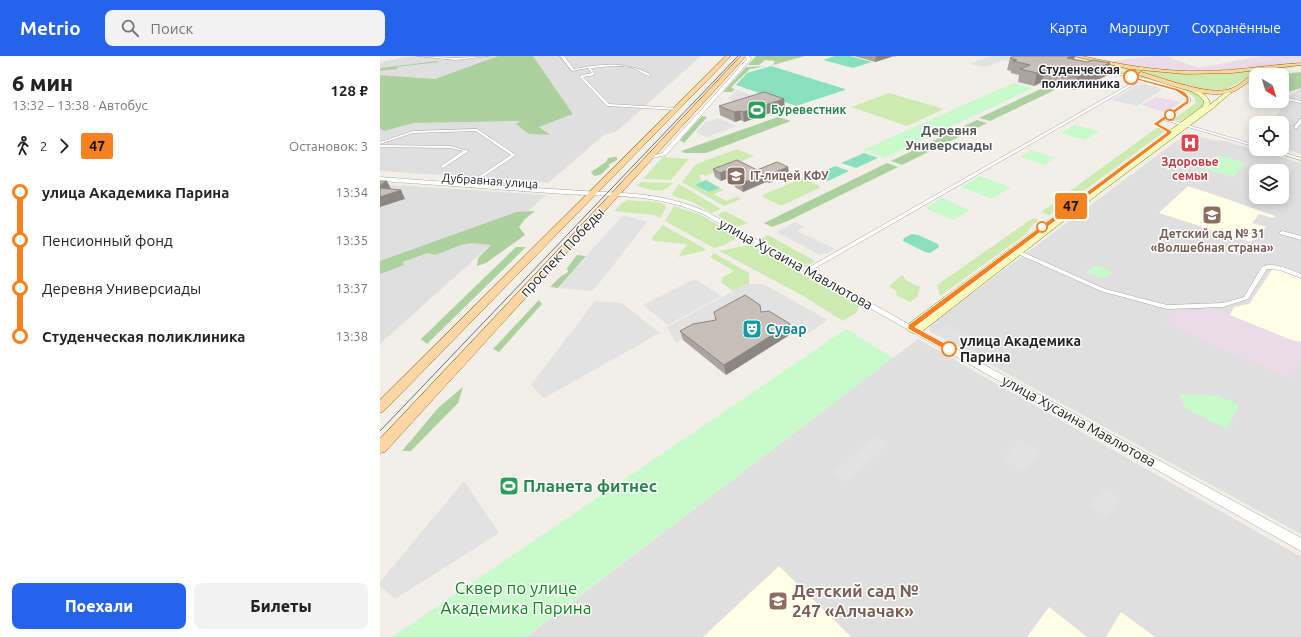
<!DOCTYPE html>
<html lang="ru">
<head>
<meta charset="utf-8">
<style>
  :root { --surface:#fff; --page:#f2f2f2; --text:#222; --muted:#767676; --accent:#2563eb }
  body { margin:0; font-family:Ubuntu,sans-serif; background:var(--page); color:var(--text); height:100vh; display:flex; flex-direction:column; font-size:15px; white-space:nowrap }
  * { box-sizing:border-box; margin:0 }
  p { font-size:13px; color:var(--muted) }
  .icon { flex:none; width:22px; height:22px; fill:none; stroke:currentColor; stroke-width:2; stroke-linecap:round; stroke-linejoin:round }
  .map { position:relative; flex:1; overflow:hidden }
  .details { display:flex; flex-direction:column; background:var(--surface); width:380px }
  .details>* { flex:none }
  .badge { padding:0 8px; border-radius:3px; font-size:14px; line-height:26px }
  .needle { width:26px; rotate:142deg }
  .controls { position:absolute; left:869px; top:12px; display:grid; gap:8px }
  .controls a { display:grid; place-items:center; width:40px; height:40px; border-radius:8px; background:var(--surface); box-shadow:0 2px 10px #0003; font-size:20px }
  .map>.badge { position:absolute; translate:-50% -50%; box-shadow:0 0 0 2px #fff }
  .legs { display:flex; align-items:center; gap:6px; height:44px; padding:0 12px; font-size:13px }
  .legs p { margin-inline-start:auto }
  .headline { display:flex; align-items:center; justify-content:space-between; height:68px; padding:0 12px }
  h1 { font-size:22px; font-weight:800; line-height:30px }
  .cta { display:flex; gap:8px; margin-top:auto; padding:8px 12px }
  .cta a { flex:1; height:46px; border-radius:8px; background:var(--accent); color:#fff; font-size:16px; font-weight:800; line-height:46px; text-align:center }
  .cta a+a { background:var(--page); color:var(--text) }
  ul { padding:0 12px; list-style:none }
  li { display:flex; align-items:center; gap:14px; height:48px; font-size:15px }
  li i { display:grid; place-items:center; width:6px; height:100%; margin:0 5px; background:currentColor }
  li i::after { content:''; width:10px; height:10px; margin:-5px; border:3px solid; border-radius:50%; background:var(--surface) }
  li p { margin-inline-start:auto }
  li:first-child i { background:linear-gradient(#0000 50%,currentColor 0) }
  li:last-child i { background:linear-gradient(currentColor 50%,#0000 0) }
  header { display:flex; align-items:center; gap:24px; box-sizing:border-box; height:56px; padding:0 20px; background:var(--accent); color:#fff }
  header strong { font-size:19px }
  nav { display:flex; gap:22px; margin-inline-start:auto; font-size:14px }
  .search { width:280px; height:36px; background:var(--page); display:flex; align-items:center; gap:10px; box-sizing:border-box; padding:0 14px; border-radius:8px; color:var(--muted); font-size:15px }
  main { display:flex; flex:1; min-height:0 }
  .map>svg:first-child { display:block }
</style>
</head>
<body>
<header>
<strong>Metrio</strong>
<div class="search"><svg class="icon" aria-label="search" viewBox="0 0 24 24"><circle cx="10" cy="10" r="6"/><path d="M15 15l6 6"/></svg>Поиск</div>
<nav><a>Карта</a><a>Маршрут</a><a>Сохранённые</a></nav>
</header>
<main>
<section class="details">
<div class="headline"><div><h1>6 мин</h1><p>13:32 – 13:38 · Автобус</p></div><b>128 ₽</b></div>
<div class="legs"><svg class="icon" aria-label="walk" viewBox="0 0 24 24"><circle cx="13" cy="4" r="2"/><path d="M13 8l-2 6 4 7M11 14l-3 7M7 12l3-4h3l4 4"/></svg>2<svg class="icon" aria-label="forward" viewBox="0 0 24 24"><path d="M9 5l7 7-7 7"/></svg><b class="badge" style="background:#f58220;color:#111">47</b><p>Остановок: 3</p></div>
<ul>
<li><i style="color:#f58220"></i><b>улица Академика Парина</b><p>13:34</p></li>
<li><i style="color:#f58220"></i><span>Пенсионный фонд</span><p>13:35</p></li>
<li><i style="color:#f58220"></i><span>Деревня Универсиады</span><p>13:37</p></li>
<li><i style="color:#f58220"></i><b>Студенческая поликлиника</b><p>13:38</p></li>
</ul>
<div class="cta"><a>Поехали</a><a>Билеты</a></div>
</section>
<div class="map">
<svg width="921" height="581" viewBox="0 0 921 581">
  <rect width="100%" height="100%" fill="#f2efe9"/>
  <!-- residential -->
  <path fill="#e0dfdf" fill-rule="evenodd" d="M32 0H119L55 23 0 19V15L16 13 17 11 58 6 56 5 0 12V6Z
    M153 0H321L237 75 224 79 168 127 111 122 110 121 97 120 91 121 0 115V73L4 75 34 67 140 65 136 69 169 79 159 71 193 58Z
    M921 32V98L902 92V67H890L894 65 906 42Z
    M807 77 832 84 845 85 921 107V223L900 214H892L869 248 854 251 850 259 837 254 910 322 921 300V478L551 276 549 273 550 269ZM876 115H902V141H876Z
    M0 128 166 139 0 288Z
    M538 283 921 501V581H146Z"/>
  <!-- industrial -->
  <path fill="#ebdbe8" d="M777 0 793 1 791 2 818 12 882 0H921V6L841 15H802L739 8 731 5Z
    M776 41 801 46 786 57 762 49Z
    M795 254H837L921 287V300L910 322 784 267Z"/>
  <!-- education -->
  <path fill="#ffffe5" d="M808 130 844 142 895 160 893 162 879 158 872 167 886 171 870 186 779 157Z
    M892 214H900L921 223V285H914L850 259 854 251 869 248Z
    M399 510 471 581H323Z
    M669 551 683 562 707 581H647Z
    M741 556 775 581H726Z"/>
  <!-- grass -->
  <path fill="#cdebb0" d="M674 0H681L791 27C803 31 819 34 824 47L822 51 801 65 795 64V62L816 47 814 41 806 35 789 29Z
    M690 0 750 12 808 18H843L921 9V10L876 17 847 33 832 34 816 32Z
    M509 37 564 53 527 70 471 51Z
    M778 71 785 75 678 154 669 159 661 156Z
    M357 93 374 100 325 120 322 118 318 120 321 121 320 124 324 125 315 129 329 136 340 132 344 134 334 138 346 145 357 141 361 143 344 150 302 126 316 108Z
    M283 101 309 103 291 124 263 123Z
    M420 123H423L440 130 439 132 403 149H399L383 141V139Z
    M261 126 292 127C283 140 269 133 257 130Z
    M299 128 341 153 332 157 312 146 294 140 292 138Z
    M248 144C261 146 271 144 285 148L286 152 280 162 274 159 234 155 242 147Z
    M294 150 321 159 355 179 356 182 345 189 334 192 285 165Z
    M345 155 368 167 357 171 338 160 339 158Z
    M653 162 659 164 652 170 646 178 560 240 557 229Z
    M283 169 327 194 298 201 307 188 274 185 272 182Z
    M388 179 435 205 428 210 380 183Z
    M369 189 375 191 479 250 477 256 463 265 425 241 339 195Z
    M334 197 369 217V228L353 235 341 226 343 221 354 215 330 201Z
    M521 220H523L527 225 540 231 537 241 530 246 516 239 517 236 509 230Z"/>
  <!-- forest -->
  <path fill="#add19e" d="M118 0H153L193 58 159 71 170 79 149 78 136 68 140 65 34 67 4 75 0 73V19L55 23Z
    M376 0H425L393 9 395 5 385 4 379 9H368Z
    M56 5 60 6 17 11V13L0 15V12Z
    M387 10 370 13 351 31 355 34 351 36H343L366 11Z
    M921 16V32L902 38V19H896Z
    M665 31 675 34 610 65 599 62Z
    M322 60 327 61 304 87 300 84Z
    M398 61 411 65 326 97H305L301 95Z
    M597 64 607 67 522 109 511 105Z
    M234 101H237V104L228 109 230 110 220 119 214 120 211 116 226 106 228 102Z
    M507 107 518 111 410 164 392 171 384 167Z
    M155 155 145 163 139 171 145 179 106 207 97 210 98 202 111 189 92 187 81 189 55 199 47 197 23 206 24 209 0 218V205L136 156Z
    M136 191H146L47 288 41 283Z
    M197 199 206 200 178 232 170 231 180 221 188 216 187 212Z
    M159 244 162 248 119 296 113 293Z
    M83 331 78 347 31 395H22L59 351Z"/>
  <!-- park -->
  <path fill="#c8facc" d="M633 27 653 32 504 102 483 94Z
    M695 69 719 75 705 84 681 77Z
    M651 94 675 102 664 109 640 101Z
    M837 99 866 107 853 121 822 112Z
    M600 120 631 131 612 143 581 131Z
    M562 142 590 154 574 164 545 152Z
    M716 209 732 216 725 222 705 217Z
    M466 273 513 302 145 581H12Z
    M799 338 839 340 859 349 847 373 806 353Z"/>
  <!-- pitch -->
  <path fill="#88e0be" d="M455 0H470L492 6 473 12 443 4Z
    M391 10 465 33V34L416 50 356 29 367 17Z
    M484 97 498 102 476 112 461 107Z
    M455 110 469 115 448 125 435 119Z
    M326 124 340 132 329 136 315 129Z
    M532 178 538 179 558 188 559 191 550 197 545 196 523 185 524 182Z"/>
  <!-- parking -->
  <path fill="#e2e2e2" d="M610 0H644L631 5 624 4 605 11 590 8Z
    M761 27 783 33 757 50 732 44Z
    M357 34 382 43 362 49 347 43Z
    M338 62 357 70 326 81 316 76 326 66Z
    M243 159 267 166 213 235 178 232Z
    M415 166 424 171 417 175 455 193 447 198 444 197 441 199 396 176Z
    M315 223 341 240 288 269 263 249Z
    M366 228H383L448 264 422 281 368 246 296 287 287 271Z
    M215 245 242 247 280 277 164 342 151 329Z
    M565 268 590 282 598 297 595 300 554 277Z
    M496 380 508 389 465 427 453 417Z
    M640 383 661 396 644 416 623 403Z
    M84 425 119 477 15 543 0 530V526Z
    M723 432 740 442 727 461 710 450Z"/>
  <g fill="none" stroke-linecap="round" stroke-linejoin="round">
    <!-- minor casing -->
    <g stroke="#a9a9a9" stroke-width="1">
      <path id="minor" d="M37 0 76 2 109 0 76 4Z
        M180 0H184L194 13C221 8 245 5 270 18V20C264 19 259 14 253 12 239 8 225 11 211 12L215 19 203 21 229 48 297 52 299 53 297 54 227 50 199 20 212 17 208 12 192 15Z
        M365 0H369L371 3 286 99 268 103V101L282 97 367 3Z
        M718 12C726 13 734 16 742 18 763 22 794 27 810 41V46L787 63 876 89V91L784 64 779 68 791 75V77H789L775 69V67L806 46V41C793 32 777 28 762 24L430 215H426V213L759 23 718 14Z
        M902 41 921 45V47L902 43Z
        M920 63H921V67L917 72H915L914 71Z
        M97 73 136 99 97 125H95V123L131 99 96 75 33 77 0 88V86L33 75Z
        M0 89 70 90 89 95 63 112 61 111V110L83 95 70 92 0 91Z
        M884 93H891L921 102V104Z
        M902 175 921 180V184L900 178 899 177Z
        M640 195 725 233 787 249 843 247 864 241 882 211C892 205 911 214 921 218V222L900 214 887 213 868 243 843 251 787 253 721 235 638 198V196Z"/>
    </g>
    <!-- tertiary casing -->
    <g stroke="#a9a9a9" stroke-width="1">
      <path id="tertiary" d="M0 121C63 126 125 130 188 134 240 138 277 134 327 156L534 271 533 273H527L323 158C274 137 236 141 185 138 124 134 62 129 0 125Z
        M86 121 141 125 144 127 141 129 84 124 83 123Z
        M537 272 921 482V495L534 277 533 275 534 273Z"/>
    </g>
    <!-- secondary casing -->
    <g stroke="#707d05" stroke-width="1">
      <path id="secondary" d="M805 29C813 32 829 38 830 48L827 51 850 33 854 34 832 53 722 135 540 277C535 279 528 276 525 271L527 269 823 50 824 45 818 39 803 31Z"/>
    </g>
    <!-- primary casing -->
    <g stroke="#a06b00" stroke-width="1">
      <path id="primary" d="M346 0H351L4 355 0 357V344Z
        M361 0H366L5 396 0 397V383Z
        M694 0H702C742 9 782 16 823 15 856 15 888 9 921 7V9L852 17 805 18 750 13Z
        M761 16C783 22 828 40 850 33 859 30 866 22 874 18L879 19H876V21C868 25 861 33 852 36 825 44 785 27 759 19L758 18Z"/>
    </g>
    <!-- minor -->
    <use href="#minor" fill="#fff" fill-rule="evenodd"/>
    <!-- tertiary -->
    <use href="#tertiary" fill="#fff" fill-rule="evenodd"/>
    <!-- secondary -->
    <use href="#secondary" fill="#f7fabf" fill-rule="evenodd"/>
    <!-- primary -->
    <use href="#primary" fill="#fcd6a4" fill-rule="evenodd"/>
    <!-- tram -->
    <path stroke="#707070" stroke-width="1" d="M0 375 358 0"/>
  </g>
  <!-- wall -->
  <path fill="#aba49e" d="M474 0H518L511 1 495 6Z
    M634 0H695L694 3 707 6 730 7 726 20 694 34 671 28 662 26 654 30 638 26 639 19 631 17V15L627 14 630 2Z
    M339 50 405 52 364 66 361 64 355 66 340 59Z
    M408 111 409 119 389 127 386 126 363 136 355 131 354 127 346 123 341 125 335 121 333 113 377 114Z
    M381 256 410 268 411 278 346 319 303 284 300 275Z"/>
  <!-- shaded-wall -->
  <path fill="#8b8681" d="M496 0H511V1L495 6Z
    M691 0H695L692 10 687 2Z
    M730 7 726 20 694 34 697 21Z
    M665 14 662 26 654 30 657 17Z
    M404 43 405 52 364 66 363 56Z
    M360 55 361 64 355 66 354 56Z
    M408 111 409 119 389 127 388 119Z
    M345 115 346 123 341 125 340 117Z
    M385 118 386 126 363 136 362 127Z
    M7 125 11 133 0 140V129Z
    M21 134 25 143 0 151V141Z
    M410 268 411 278 346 319 344 309Z"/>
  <!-- building -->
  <path fill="#c7bfb8" stroke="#8b8681" d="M634 0H691L687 2 707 6 713 4 730 7 697 21 674 15 665 14 657 17 640 13 650 9 633 5 637 4 630 2Z
    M384 36 404 43 363 56 360 55 354 56 339 50Z
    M357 104 377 114 397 106 408 111 388 119 385 118 362 127 354 123 358 121 345 115 340 117 333 113Z
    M0 125H7L0 129Z
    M0 132 21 134 0 141Z
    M365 239 380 249 381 256 389 255 410 268 344 309 300 275 313 268 336 264 334 256Z"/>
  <!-- line-1 -->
  <path fill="#f58220" stroke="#fff" d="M751 20 799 33 805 36 809 41V47L779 68 792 75V77L535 271 572 291V295H567L528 273V269L787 76 773 68 806 45V42L796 35 750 22Z"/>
  <!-- icons -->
  <defs>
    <g id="stadium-square" transform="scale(1)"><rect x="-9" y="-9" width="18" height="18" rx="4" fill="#2e9e5b" stroke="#fff"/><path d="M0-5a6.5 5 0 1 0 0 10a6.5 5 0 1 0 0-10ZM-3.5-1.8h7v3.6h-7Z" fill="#fff"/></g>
    <g id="hospital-square" transform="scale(1)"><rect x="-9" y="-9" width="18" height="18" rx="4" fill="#e0444e" stroke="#fff"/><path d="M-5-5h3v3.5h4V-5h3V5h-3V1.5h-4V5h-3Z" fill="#fff"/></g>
    <g id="school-square" transform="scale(1)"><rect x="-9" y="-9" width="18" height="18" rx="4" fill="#8d6e63" stroke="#fff"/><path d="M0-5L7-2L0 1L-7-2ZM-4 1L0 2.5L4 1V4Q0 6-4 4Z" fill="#fff"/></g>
    <g id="theatre-square" transform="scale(1)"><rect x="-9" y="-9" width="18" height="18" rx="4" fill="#0f9aa8" stroke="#fff"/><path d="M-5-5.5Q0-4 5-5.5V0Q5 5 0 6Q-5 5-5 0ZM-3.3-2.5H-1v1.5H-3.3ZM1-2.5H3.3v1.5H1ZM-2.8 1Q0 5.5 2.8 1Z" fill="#fff"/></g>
  </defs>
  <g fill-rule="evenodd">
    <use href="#stadium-square" x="377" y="54"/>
    <use href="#hospital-square" x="810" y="87"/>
    <use href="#school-square" x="356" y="120"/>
    <use href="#school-square" x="832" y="159"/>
    <use href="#theatre-square" x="372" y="273"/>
    <use href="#stadium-square" x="129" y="430"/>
    <use href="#school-square" x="398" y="545"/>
  </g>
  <!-- markers -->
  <g fill="#fff" stroke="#f58220" stroke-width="2">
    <circle cx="751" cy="21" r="7"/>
    <circle cx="790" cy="59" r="5"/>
    <circle cx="662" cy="171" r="5"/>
    <circle cx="569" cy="293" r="7"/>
  </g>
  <g text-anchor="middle" stroke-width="3" stroke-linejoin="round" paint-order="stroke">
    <!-- far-stop labels -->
    <g font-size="12" font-weight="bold" fill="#222" stroke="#fff" text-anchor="end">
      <text x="740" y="18">Студенческая<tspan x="740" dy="14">поликлиника</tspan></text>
    </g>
    <!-- far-leisure labels -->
    <g font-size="12" font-weight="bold" fill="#27864d" stroke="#fff" text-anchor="start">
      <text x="391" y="58">Буревестник</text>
    </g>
    <!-- far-health labels -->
    <g font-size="12" font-weight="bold" fill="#be3a42" stroke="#fff">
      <text x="810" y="110">Здоровье<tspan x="810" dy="14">семьи</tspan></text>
    </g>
    <!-- far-education labels -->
    <g font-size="12" font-weight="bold" fill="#785e54" stroke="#fff" text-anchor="start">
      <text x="370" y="124">IT-лицей КФУ</text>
      <text x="832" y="182" text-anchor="middle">Детский сад № 31<tspan x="832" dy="14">«Волшебная страна»</tspan></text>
    </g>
    <!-- far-street labels -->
    <g font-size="12" fill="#222" stroke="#fff">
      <text transform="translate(110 125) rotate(4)" y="4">Дубравная улица</text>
    </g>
    <!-- far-neighbourhood labels -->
    <g font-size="13" font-weight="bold" fill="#555" stroke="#fff">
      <text x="569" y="79">Деревня<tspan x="569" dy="15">Универсиады</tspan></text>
    </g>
    <!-- street labels -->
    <g font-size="14" fill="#222" stroke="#fff">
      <text transform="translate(182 196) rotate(-47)" y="5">проспект Победы</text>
      <text transform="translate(416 208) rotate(29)" y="5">улица Хусаина Мавлютова</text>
      <text transform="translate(699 365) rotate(29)" y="5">улица Хусаина Мавлютова</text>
    </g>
    <!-- culture labels -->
    <g font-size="14" font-weight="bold" fill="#0d838f" stroke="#fff" text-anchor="start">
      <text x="386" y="278">Сувар</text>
    </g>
    <!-- stop labels -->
    <g font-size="14" font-weight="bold" fill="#222" stroke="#fff" text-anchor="start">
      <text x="580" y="290">улица Академика<tspan x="580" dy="16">Парина</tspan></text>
    </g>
    <!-- near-leisure labels -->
    <g font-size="17" font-weight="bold" fill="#27864d" stroke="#fff" text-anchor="start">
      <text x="143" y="436">Планета фитнес</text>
    </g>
    <!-- near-park labels -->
    <g font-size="17" fill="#0c8416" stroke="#fff">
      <text x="136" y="538">Сквер по улице<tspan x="136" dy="20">Академика Парина</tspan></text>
    </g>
    <!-- near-education labels -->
    <g font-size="17" font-weight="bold" fill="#785e54" stroke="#fff" text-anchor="start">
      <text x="412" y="541">Детский сад №<tspan x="412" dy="20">247 «Алчачак»</tspan></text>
    </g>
  </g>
</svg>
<div class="controls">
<a><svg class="needle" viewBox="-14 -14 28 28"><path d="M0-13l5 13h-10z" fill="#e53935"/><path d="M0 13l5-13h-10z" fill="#767676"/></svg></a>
<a><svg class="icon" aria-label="locate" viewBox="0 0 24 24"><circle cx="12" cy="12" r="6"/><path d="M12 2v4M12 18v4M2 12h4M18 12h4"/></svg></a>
<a><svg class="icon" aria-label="layers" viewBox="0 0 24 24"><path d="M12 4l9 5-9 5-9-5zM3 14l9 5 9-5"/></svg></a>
</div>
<b class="badge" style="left:691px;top:150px;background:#f58220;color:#111">47</b>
</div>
</main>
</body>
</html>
